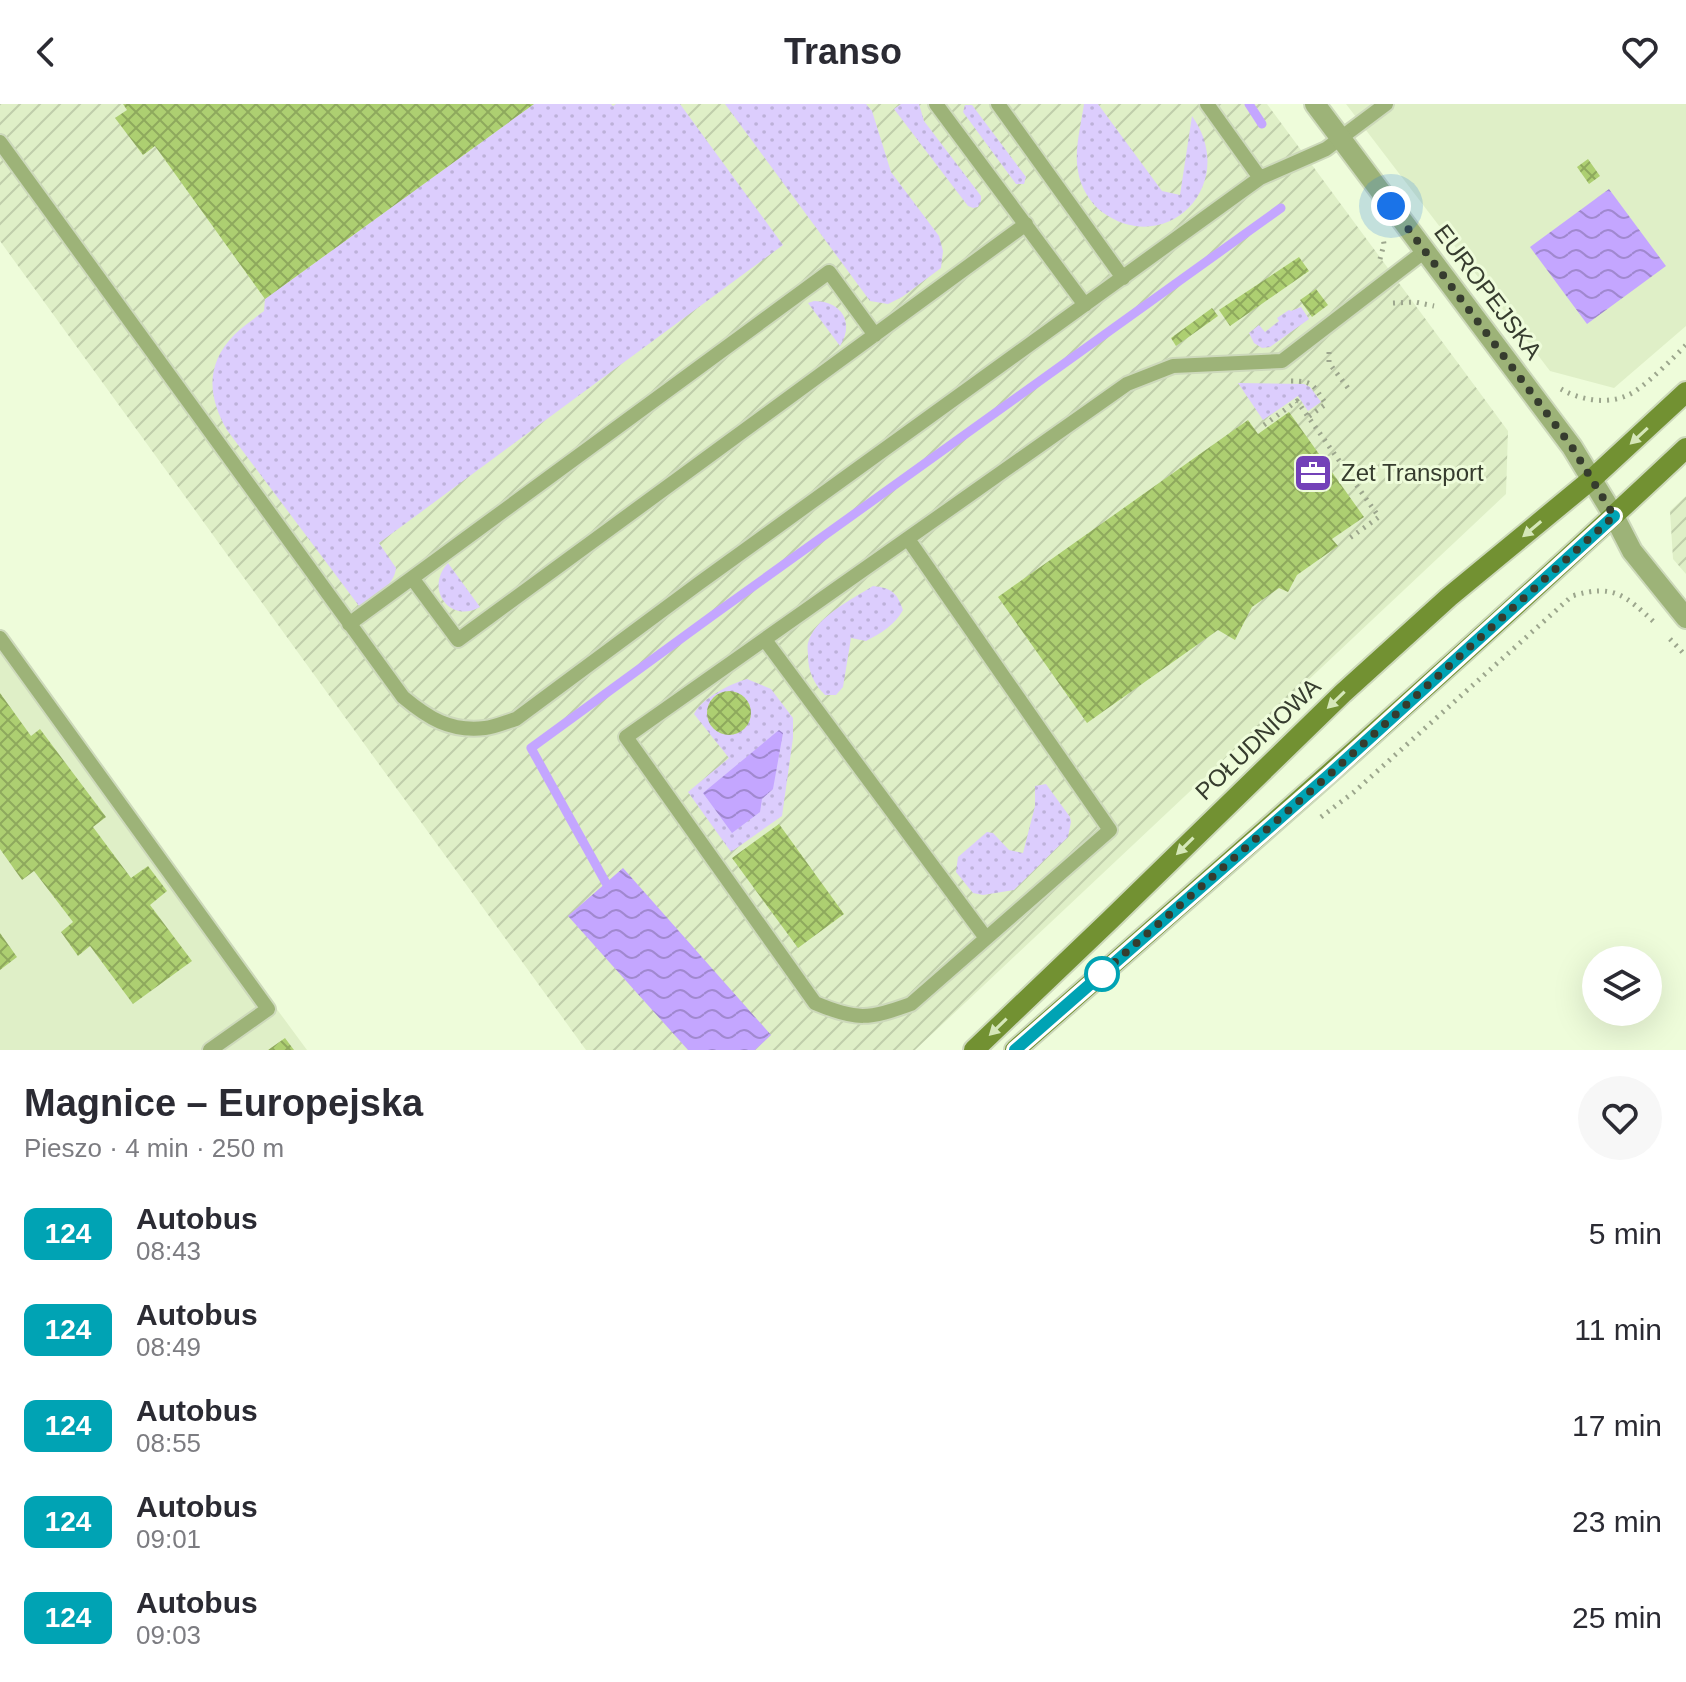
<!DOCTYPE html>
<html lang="pl">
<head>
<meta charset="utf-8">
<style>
  :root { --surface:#fff; --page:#f7f7f7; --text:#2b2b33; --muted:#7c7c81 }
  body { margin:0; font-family:Helvetica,sans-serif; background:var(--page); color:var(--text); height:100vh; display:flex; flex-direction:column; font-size:30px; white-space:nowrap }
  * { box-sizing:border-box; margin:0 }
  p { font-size:26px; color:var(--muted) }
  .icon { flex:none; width:44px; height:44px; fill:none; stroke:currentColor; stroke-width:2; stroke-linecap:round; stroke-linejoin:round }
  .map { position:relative; height:946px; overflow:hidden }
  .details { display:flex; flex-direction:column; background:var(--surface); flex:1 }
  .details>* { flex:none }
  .badge { padding:0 16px; border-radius:12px; font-size:28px; line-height:52px }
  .controls { position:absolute; left:1582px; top:842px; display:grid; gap:16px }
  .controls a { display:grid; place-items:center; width:80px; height:80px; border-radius:50%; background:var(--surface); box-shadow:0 8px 32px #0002; font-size:40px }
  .you { position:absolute; width:40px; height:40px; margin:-20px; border:6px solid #fff; border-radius:50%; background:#1a73e8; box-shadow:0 0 0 12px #1a73e833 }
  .map>.badge { position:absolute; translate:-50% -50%; box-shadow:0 0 0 4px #fff }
  .round { display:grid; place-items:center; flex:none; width:84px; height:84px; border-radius:42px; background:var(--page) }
  .headline { display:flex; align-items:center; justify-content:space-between; height:136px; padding:0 24px }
  h1 { font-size:38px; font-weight:700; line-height:60px }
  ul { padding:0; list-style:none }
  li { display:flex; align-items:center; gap:24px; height:96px; padding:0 24px }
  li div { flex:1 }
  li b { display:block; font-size:30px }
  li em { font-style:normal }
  li .badge { min-width:88px; font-weight:700; text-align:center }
  header { display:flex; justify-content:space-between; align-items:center; height:104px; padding:0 24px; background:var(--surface); font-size:36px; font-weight:700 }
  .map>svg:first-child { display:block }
</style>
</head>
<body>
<header><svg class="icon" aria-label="back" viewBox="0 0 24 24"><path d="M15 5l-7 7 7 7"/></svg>Transo<svg class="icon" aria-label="heart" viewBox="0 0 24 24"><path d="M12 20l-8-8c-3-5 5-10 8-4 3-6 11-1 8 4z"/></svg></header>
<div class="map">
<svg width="1686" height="946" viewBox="0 0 1686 946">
  <defs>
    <pattern id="industrial-furrows" width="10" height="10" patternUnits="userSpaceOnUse" patternTransform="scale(2)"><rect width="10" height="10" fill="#dfefc7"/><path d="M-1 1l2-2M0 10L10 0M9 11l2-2" fill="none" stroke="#c0ceab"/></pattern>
    <pattern id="grass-dots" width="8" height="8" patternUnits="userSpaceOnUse" patternTransform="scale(2)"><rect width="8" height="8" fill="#dccdfd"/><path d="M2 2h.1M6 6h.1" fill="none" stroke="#bdb1d9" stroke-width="1.8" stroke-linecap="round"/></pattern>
    <pattern id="water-waves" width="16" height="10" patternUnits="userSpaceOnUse" patternTransform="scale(2)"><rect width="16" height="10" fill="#c4a6ff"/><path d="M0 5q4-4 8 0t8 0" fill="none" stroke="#a088cf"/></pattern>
    <pattern id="building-cross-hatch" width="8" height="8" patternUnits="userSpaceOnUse" patternTransform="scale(2)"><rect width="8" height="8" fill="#adcf71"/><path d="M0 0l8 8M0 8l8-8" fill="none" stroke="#8ea95d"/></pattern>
  </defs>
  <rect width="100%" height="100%" fill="#eefcda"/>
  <!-- built -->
  <path fill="#dfefc7" d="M1346 0H1686V222L1614 284 1550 267Z
    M0 530 307 946H0Z"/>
  <!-- industrial -->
  <path fill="url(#industrial-furrows)" d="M0 0H1267L1508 327 1506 390 915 946H586L0 137Z
    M1686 392V470L1673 455 1670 407Z"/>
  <!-- grass -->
  <path fill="url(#grass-dots)" d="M534 0H611L613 2 616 0H680L783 141 379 439 396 464C394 483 374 492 359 502L227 326C208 293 205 261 234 231 243 222 254 215 264 207L265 195Z
    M725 0H866L872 7 891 68 939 132 943 147 941 164 902 193 888 200 870 197Z
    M901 0H919L924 17 981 92V97L978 103 973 104 968 102 894 5Z
    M1084 0H1098L1162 87 1180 91 1192 12C1240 80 1167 155 1102 108 1090 99 1080 82 1078 67 1074 46 1081 21 1084 0Z
    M965 1H972L1026 73 1024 80H1016L963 8Z
    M814 197C841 197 855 218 840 242L808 199Z
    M1301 203 1309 215 1270 243 1262 244 1254 239 1249 229 1259 221 1265 228 1279 217 1277 214 1289 206 1291 207Z
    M1238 279 1304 280 1310 283 1321 298 1308 307 1298 292 1263 316Z
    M448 459 480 503C450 520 424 485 448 459Z
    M873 482C891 484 897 488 903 506 895 521 881 529 866 537L851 534 843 583 836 591H825C814 580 808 567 808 552 808 548 807 543 808 539 814 514 852 495 873 482Z
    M747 575 771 585 793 614V634L782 712 731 748 688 688 729 654 694 610C702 594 730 580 747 575Z
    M1046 680 1070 713 1071 718 1068 733 1014 786 983 791 973 789 956 768 958 753 987 728 993 729 1009 746 1023 749 1035 702V682Z"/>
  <!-- water -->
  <path fill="url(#water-waves)" d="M1609 85 1666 162 1587 220 1530 143Z
    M779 626 783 629 773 685 762 695 760 708 732 729 703 689Z
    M623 764 771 931 755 946H688L568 812Z"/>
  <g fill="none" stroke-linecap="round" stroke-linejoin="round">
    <!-- stream -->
    <path stroke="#c4a6ff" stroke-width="9" d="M1249 0 1262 20
      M606 779 531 644 712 512 1281 104"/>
  </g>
  <!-- building -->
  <path fill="url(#building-cross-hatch)" d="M123 0H534L265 195 155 42 143 51 115 14 127 6Z
    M1588 55 1600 72 1589 80 1577 63Z
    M1299 153 1309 167 1230 222 1219 206Z
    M1316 185 1328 201 1312 213 1300 196Z
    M1212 204 1218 212 1176 242 1171 234Z
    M1289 308 1364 413 1332 435 1338 442 1297 471 1288 488 1279 484 1252 503 1235 536 1218 526 1087 619 998 493 1248 316 1258 330Z
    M707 609a22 22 0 1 1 44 0a22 22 0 1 1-44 0Z
    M0 589 31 632 40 625 106 713 93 723 131 774 148 762 167 787 150 801 192 857 133 900 90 842 78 852 61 828 73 818 34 767 22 776 0 745Z
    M779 720 844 810 798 844 732 754Z
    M0 829 17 853 0 866Z
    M285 934 294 946H268Z"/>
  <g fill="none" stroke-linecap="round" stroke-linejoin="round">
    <!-- lane casing -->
    <g stroke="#cdd9bb" stroke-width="18">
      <path id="lane" d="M936 0 1085 201
        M998 0 1123 174
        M1207 0 1260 74
        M0 38 403 593C428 614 450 628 485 624 495 623 506 618 516 615L698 480 1260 74 1326 45 1386 0
        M875 231 829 168 412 474 458 536 1026 120
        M908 435 1110 726 911 900C869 915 857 917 815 899L626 633 1127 280 1173 262 1282 257 1425 147
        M349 520 412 474
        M0 534 268 905 210 946
        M765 536 986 834"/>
    </g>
    <!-- street casing -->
    <g stroke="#cdd9bb" stroke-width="24">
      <path id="street" d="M1315 0 1572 343 1614 412 1632 447 1686 514"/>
    </g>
    <!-- secondary casing -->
    <g stroke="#cdd9bb" stroke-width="24">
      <path id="secondary" d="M974 946 1109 817 1343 589 1449 493 1592 375 1686 288
        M1015 946C1241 748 1467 550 1686 344"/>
    </g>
    <!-- path -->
    <path stroke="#9ca68d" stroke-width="5" stroke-dasharray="2 6" stroke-linecap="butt" d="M1380 155 1384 140 1383 133
      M1393 199 1415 198 1434 202
      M1329 248V259L1348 284
      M1291 277C1315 277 1313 282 1326 300L1308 313
      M1561 285C1580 296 1607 301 1628 291 1643 285 1673 254 1686 241
      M1264 321 1297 297 1379 413 1347 436
      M1670 535 1686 552
      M1321 713 1354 688 1572 492C1614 479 1626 492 1655 519"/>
    <!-- lane -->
    <use href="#lane" stroke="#9db378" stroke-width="14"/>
    <!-- street -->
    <use href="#street" stroke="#9db378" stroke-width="20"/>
    <!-- secondary -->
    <use href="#secondary" stroke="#729132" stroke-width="20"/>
  </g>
  <!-- one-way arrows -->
  <defs><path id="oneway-solid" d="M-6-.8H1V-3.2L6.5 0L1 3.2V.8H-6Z" transform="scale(2)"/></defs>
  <g fill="#d5e7b8">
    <use href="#oneway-solid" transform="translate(1639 332) rotate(137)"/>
    <use href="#oneway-solid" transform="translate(1532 425) rotate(140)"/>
    <use href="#oneway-solid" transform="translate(1336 596) rotate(136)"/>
    <use href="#oneway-solid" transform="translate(1185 742) rotate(135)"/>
    <use href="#oneway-solid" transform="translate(998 923) rotate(136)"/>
  </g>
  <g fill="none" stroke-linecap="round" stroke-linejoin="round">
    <!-- line casing -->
    <g stroke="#fff" stroke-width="18">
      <path id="line" d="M1015 946 1329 671 1614 412"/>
    </g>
    <!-- line -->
    <use href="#line" stroke="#00a3b4" stroke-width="12"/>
    <!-- walk -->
    <path stroke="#363c2e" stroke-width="8" stroke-dasharray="0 14.4" d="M1102 870 1092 878 1329 671 1614 412 1572 343 1391 102"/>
  </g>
  <!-- icons -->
  <defs>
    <g id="office-square" transform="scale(2)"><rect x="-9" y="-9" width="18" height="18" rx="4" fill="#7341b8" stroke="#eefcda"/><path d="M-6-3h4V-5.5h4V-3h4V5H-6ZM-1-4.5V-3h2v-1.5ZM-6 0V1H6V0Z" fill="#fff"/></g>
  </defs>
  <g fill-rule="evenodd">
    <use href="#office-square" x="1313" y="369"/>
  </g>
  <!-- markers -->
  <circle fill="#fff" stroke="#00a3b4" stroke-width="4" cx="1102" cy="870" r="16"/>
  <g text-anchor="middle" stroke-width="6" stroke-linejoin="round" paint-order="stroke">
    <!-- street labels -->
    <g font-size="24" fill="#363c2e" stroke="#eefcda">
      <text transform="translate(1488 188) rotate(53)" y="8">EUROPEJSKA</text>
      <text transform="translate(1258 635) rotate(-44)" y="8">POŁUDNIOWA</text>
    </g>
    <!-- poi labels -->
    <g font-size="24" fill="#363c2e" stroke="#eefcda" text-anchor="start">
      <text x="1341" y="377">Zet Transport</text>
    </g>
  </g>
</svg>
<div class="controls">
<a><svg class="icon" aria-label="layers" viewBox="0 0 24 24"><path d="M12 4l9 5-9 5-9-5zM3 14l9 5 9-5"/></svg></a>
</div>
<div class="you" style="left:1391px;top:102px"></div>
</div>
<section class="details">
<div class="headline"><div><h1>Magnice – Europejska</h1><p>Pieszo · 4 min · 250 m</p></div><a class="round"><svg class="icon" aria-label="heart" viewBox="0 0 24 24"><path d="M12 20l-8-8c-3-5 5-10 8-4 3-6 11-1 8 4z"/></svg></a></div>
<ul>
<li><span class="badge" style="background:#00a3b4;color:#fff">124</span><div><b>Autobus</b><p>08:43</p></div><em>5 min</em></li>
<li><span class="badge" style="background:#00a3b4;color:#fff">124</span><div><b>Autobus</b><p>08:49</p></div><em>11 min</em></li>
<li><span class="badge" style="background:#00a3b4;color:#fff">124</span><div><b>Autobus</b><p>08:55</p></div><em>17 min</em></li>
<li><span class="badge" style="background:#00a3b4;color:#fff">124</span><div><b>Autobus</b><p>09:01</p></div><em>23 min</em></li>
<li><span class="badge" style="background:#00a3b4;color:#fff">124</span><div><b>Autobus</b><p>09:03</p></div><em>25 min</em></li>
</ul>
</section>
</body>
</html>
